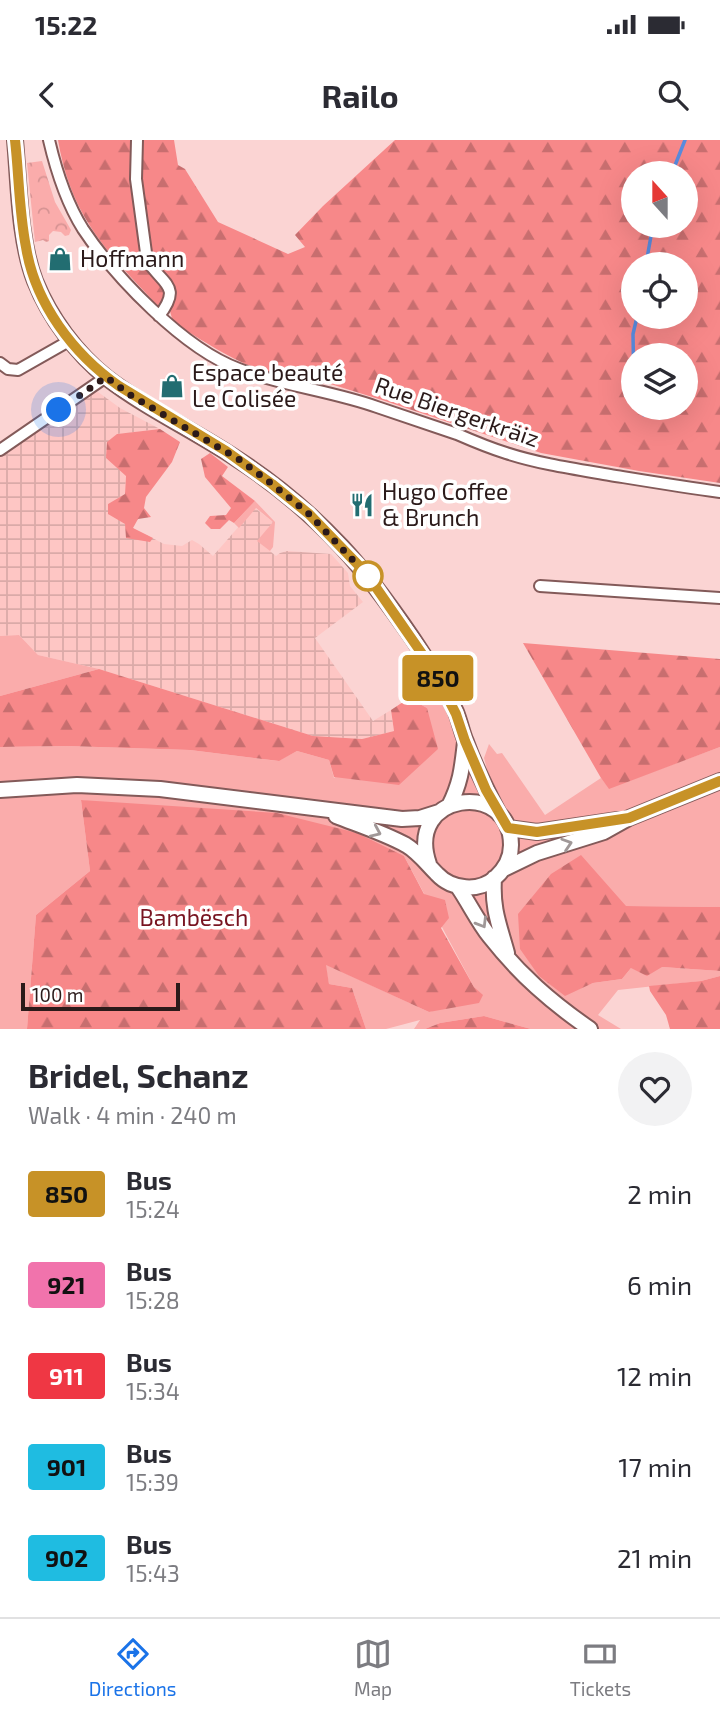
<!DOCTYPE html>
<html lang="en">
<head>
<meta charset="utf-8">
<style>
  :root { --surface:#fff; --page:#f2f2f3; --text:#2b2b33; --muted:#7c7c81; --line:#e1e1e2; --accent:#1a73e8 }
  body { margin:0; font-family:"Exo 2",sans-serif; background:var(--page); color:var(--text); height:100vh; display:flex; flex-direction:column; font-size:26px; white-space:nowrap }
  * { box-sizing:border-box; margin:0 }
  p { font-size:23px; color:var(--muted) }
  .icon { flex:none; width:38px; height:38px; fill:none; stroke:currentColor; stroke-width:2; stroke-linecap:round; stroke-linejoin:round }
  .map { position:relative; height:889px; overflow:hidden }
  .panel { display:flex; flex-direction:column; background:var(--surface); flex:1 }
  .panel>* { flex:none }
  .badge { padding:0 14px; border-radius:5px; font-size:24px; line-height:46px }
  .needle { width:46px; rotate:339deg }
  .fabs { position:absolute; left:621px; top:21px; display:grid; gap:14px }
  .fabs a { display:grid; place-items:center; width:77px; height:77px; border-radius:50%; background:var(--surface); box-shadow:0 7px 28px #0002; font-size:35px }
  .scale { position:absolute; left:21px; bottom:18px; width:159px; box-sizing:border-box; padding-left:7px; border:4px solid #2b1a1a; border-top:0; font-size:19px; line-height:24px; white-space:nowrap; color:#2b1a1a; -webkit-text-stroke:5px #fff; paint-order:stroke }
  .you { position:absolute; width:35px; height:35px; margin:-18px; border:5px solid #fff; border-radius:50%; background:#1a73e8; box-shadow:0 0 0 10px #1a73e833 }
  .map>.badge { position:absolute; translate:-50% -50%; box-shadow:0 0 0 4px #fff }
  .round { display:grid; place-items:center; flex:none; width:74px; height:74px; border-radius:37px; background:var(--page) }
  .summary { display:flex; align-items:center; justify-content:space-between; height:119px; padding:0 28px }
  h1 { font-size:33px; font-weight:700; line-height:52px }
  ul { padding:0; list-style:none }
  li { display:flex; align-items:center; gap:21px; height:91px; padding:0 28px }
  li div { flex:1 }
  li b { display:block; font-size:26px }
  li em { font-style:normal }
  li .badge { min-width:77px; font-weight:700; text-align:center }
  .status { display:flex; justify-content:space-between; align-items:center; height:49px; padding:0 35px; background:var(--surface); direction:ltr }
  .status svg { height:19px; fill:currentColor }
  header { display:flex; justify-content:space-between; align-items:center; height:91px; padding:0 28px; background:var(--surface); font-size:32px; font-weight:700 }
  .menu { display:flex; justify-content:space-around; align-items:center; height:98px; border-top:2px solid var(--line); background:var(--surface); font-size:19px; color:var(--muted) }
  .menu a { display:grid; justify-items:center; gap:4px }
  .menu .on { color:var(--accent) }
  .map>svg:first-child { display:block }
</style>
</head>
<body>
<div class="status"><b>15:22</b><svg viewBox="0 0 49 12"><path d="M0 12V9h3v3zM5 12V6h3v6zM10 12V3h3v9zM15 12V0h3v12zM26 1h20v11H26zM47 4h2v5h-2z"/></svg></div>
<header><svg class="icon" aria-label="back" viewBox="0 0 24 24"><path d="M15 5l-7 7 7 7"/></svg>Railo<svg class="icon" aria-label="search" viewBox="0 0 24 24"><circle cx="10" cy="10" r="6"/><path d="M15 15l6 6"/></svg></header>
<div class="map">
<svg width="720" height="889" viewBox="0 0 720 889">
  <defs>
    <pattern id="industrial-grid" width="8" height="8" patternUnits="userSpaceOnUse" patternTransform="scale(1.75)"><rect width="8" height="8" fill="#fec6c4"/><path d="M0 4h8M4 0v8" fill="none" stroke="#daaaa8"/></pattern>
    <pattern id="forest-firs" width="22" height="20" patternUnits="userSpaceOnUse" patternTransform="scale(1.75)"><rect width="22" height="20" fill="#f78889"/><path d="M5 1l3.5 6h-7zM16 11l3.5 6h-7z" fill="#c86e6f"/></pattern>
    <pattern id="park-crowns" width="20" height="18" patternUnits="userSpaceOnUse" patternTransform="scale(1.75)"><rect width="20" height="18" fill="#faacab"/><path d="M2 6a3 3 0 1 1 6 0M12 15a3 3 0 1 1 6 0" fill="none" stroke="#d69393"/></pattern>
  </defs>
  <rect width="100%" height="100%" fill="#fbd4d3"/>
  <!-- industrial -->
  <path fill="url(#industrial-grid)" d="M98 252 120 268 160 289 117 294 106 318 126 335 125 354 108 364 125 384 164 404 182 406 192 400 199 404 213 416 255 368 273 382 258 401 276 416 280 413 287 411 331 414 348 433 350 446 363 462 315 498 373 581 391 570 394 591 362 599 313 596 99 529 38 515 19 495 0 496V316L94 253Z"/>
  <!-- green -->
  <path fill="#faacab" d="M255 361 275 382 273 407 270 411 257 401 273 382 256 368 239 388 234 383Z
    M19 495 38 515 99 529 0 556V496Z
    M428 544 438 563 453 567 481 636 489 637 484 618 489 604 497 614 502 613 545 675 601 638 609 648 720 607V767L626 766 565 855 593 843 622 839 631 828 662 827 720 831V836L701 841 618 850 598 875 621 889H531L484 876 440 883 425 889H414L420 880 386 889H366L352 848 329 844 325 824 429 872 482 855 474 847 404 716 81 660 90 731 36 775 27 889H0V607L67 606 190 610 278 621 297 611 329 620 334 638 427 568 409 558Z"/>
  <!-- forest -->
  <path fill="url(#forest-firs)" fill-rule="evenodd" d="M58 0H174L178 25 185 29 218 82 288 114 305 107 295 95 323 66 395 0H720V343L639 331 541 313 382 260 324 242 327 234C316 235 304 238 293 238 256 236 204 202 173 182L168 164 157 165C134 140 108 115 90 86 73 60 63 30 58 0ZM634 33H686V86H634ZM634 124H686V177H634ZM634 215H686V268H634Z
    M160 289 180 302 172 322 146 357 144 368 151 377 138 379 133 388 153 398 150 402 126 398 125 384 108 374V364L125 354 126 336 106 318 107 302 117 294Z
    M210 313 228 327 222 336 255 361 234 383 229 380 220 389H211L205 383 210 376 226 375 231 368 205 337 201 319Z
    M523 503 720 519V607L609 649 601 638Z
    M99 529 313 596 362 599 394 591 391 570 409 558 427 568 438 609 399 645 334 637 329 620 297 611 279 621 190 610 67 606 0 607V556Z
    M81 660 277 673 357 693 404 716 424 754 445 760 449 778 441 788 474 847 483 855 479 863 429 872 326 825 329 844 352 848 366 889H27L36 775 90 731Z
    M581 715 626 766 720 767V831L662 827 647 836 631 828 622 839 593 843 565 856 539 836 520 809 518 774 551 734Z
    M720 836V889H670L666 875 650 851 649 846 701 841Z
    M484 876 531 889H425L440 883Z"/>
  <!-- park -->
  <path fill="url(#park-crowns)" d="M42 21 55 62 71 90 69 95 65 96 61 92 53 91 49 95V101L46 102 43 100 35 102 27 23Z"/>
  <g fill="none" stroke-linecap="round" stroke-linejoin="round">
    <!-- stream -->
    <path stroke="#598bdd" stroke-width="3.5" d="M672 33 685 0
      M646 124 651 96 657 86
      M634 255 633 194 637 177
      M641 268 644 275"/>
    <!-- minor casing -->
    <g stroke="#835a59" stroke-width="14">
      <path id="minor" d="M49 0C56 30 66 62 83 89 115 137 184 209 239 229 283 246 332 251 377 267 403 276 430 285 457 294 473 301 490 308 506 313 540 324 575 329 610 335 647 341 683 347 720 352
        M137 0 136 39 147 120C162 145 183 145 159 176
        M0 223 8 229 18 230 69 201
        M0 310 106 237
        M540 446 720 458"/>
    </g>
    <!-- major casing -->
    <g stroke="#835a59" stroke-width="18">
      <path id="major" d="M15 0C19 44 19 100 35 141 50 178 76 213 107 238 147 269 195 291 237 319 276 344 311 374 342 407 369 436 391 467 413 499 429 523 444 546 456 572 460 582 462 593 466 602 475 627 487 651 499 674
        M0 650 77 645 160 649 402 679 420 678 439 672
        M449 666C461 642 462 628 465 602
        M336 676C359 685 384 693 406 705 418 712 427 724 437 734 452 750 479 752 495 738 505 729 511 717 511 705 511 639 404 652 429 724
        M508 688 537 692 618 680
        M504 729 537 713 604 692 629 678 720 641
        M494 738C492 769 499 784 507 813
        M458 747C469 763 478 782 490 797 520 835 551 862 590 889"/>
    </g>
    <!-- minor -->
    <use href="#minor" stroke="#fff" stroke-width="10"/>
    <!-- major -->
    <use href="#major" stroke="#fff" stroke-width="14"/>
  </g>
  <!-- one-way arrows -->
  <defs><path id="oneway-chevron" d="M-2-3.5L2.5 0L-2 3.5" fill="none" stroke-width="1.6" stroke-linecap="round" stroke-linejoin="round" transform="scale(1.75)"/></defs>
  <g stroke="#a09898">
    <use href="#oneway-chevron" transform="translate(376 692) rotate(24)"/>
    <use href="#oneway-chevron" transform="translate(567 704) rotate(-18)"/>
    <use href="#oneway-chevron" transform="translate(482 783) rotate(59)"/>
  </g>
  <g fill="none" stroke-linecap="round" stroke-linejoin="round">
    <!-- line casing -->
    <g stroke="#fff" stroke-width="16">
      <path id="line" d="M15 0C19 35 19 72 26 107 35 163 73 214 119 246L226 311 272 344 309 374 366 433 434 531 456 574 465 601 486 650 508 688 537 692 629 678 720 641"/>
    </g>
    <!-- line -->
    <use href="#line" stroke="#c79227" stroke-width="10"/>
    <!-- walk -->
    <path stroke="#2b1a1a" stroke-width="7" stroke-dasharray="0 12.6" d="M59 270 106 237 132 256 240 320 272 344 309 374 368 436"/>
  </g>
  <!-- icons -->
  <defs>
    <g id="shop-bare" transform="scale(1.89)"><path d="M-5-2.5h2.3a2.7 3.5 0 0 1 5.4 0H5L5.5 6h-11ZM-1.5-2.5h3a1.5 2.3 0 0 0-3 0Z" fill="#226d71" stroke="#fff" stroke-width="2.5" paint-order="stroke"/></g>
    <g id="restaurant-bare" transform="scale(1.89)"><path d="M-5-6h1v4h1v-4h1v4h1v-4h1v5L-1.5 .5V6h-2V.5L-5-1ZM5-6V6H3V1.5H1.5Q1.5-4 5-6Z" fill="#226d71" stroke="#fff" stroke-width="2.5" paint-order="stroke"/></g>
  </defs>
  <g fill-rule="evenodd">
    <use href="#shop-bare" x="60" y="119"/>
    <use href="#shop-bare" x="172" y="246"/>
    <use href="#restaurant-bare" x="362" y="365"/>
  </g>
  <!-- markers -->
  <circle fill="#fff" stroke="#c79227" stroke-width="3.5" cx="368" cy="436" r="14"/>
  <g text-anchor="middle" stroke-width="7" stroke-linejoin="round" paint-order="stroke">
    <!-- poi labels -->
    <g font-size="23" fill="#2b1a1a" stroke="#fff" text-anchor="start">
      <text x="80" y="127">Hoffmann</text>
      <text x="192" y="241">Espace beauté<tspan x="192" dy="26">Le Colisée</tspan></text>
      <text x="382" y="360">Hugo Coffee<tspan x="382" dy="26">&amp; Brunch</tspan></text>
    </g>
    <!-- street labels -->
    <g font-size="23" fill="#2b1a1a" stroke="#fff">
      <text transform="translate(457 272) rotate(19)" y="8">Rue Biergerkräiz</text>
    </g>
    <!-- park labels -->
    <g font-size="23" fill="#781421" stroke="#fff">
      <text x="194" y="786">Bambësch</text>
    </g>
  </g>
</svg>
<div class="fabs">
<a><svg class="needle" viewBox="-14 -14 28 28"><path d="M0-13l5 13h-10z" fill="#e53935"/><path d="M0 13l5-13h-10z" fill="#7c7c81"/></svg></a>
<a><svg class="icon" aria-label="locate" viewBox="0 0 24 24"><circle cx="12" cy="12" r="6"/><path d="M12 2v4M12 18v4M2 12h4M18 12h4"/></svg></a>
<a><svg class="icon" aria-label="layers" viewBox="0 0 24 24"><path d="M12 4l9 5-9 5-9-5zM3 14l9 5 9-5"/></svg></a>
</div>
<div class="scale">100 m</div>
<div class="you" style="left:59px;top:270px"></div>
<b class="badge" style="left:438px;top:538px;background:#c79227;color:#111">850</b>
</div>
<section class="panel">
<div class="summary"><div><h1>Bridel, Schanz</h1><p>Walk · 4 min · 240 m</p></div><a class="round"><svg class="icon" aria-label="heart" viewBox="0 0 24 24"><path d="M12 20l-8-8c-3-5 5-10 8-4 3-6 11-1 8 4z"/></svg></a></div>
<ul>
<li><span class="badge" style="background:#c79227;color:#111">850</span><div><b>Bus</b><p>15:24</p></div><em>2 min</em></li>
<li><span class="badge" style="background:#f173ac;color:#111">921</span><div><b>Bus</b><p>15:28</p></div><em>6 min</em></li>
<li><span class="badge" style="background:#ef3744;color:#fff">911</span><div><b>Bus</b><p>15:34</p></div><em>12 min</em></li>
<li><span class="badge" style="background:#1fbce1;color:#111">901</span><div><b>Bus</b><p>15:39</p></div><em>17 min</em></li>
<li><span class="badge" style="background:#1fbce1;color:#111">902</span><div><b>Bus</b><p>15:43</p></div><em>21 min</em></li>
</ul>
</section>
<nav class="menu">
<a class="on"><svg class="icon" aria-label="directions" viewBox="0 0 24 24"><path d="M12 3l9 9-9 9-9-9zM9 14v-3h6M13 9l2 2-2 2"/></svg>Directions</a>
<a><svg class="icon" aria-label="map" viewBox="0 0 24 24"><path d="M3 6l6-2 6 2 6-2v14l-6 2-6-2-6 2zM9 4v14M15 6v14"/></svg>Map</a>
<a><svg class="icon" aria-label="tickets" viewBox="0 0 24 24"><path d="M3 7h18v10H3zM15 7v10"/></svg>Tickets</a>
</nav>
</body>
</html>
